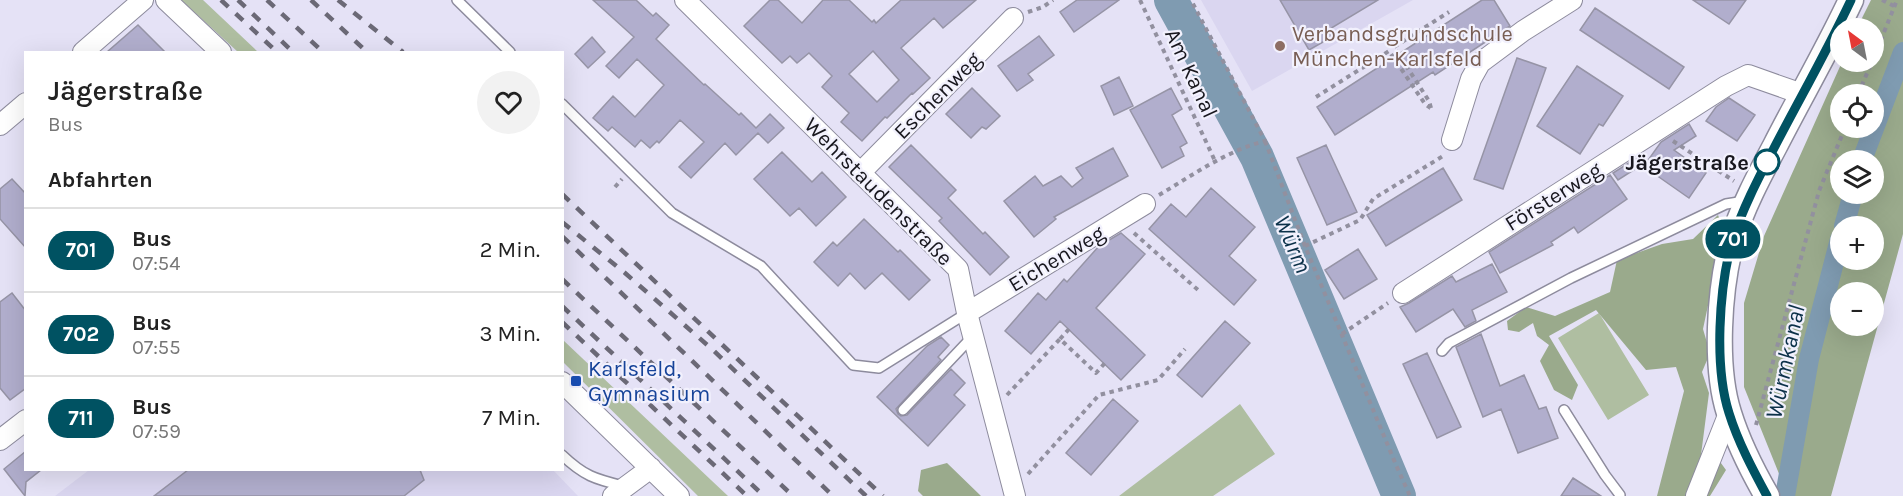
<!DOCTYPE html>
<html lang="de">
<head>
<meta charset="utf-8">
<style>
  :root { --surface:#fff; --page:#f2f2f2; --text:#222; --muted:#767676; --line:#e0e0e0 }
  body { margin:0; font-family:Karla,sans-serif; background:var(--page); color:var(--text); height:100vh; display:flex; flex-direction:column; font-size:22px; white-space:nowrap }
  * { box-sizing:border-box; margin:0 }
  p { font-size:20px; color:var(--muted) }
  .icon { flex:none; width:33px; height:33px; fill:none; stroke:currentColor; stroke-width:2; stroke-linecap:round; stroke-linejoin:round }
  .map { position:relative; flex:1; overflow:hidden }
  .details { position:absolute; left:24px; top:51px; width:540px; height:420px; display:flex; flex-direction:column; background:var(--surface); border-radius:0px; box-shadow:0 6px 24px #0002 }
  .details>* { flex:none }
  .badge { padding:0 12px; border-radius:20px; font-size:21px; line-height:39px }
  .needle { width:39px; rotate:328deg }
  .buttons { position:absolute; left:1830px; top:18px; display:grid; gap:12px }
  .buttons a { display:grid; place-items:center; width:54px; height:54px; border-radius:50%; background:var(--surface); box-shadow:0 6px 24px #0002; font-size:30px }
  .map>.badge { position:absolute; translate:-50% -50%; box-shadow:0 0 0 3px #fff }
  h2 { padding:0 24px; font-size:22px; line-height:54px }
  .round { display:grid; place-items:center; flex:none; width:63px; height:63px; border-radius:32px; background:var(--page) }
  .summary { display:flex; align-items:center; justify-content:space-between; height:102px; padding:0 24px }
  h1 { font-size:28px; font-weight:600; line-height:45px }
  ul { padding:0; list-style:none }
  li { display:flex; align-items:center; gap:18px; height:84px; padding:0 24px; border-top:2px solid var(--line) }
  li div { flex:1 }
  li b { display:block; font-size:22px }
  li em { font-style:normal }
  li .badge { min-width:66px; font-weight:700; text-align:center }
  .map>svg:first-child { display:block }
</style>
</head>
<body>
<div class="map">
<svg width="1903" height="496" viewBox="0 0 1903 496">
  <rect width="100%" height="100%" fill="#e5e2f6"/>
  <!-- built -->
  <path fill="#dad6f0" d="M1201 0H1413L1252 91Z
    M89 470H553L578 496H55Z"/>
  <!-- green -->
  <path fill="#afbea1" d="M181 0H203L258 52H238Z
    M1599 313 1649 395 1608 420 1558 338Z
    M563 340 711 480 728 496H698L563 362Z
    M1240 404 1275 454 1213 496H1119Z"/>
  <!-- forest -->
  <path fill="#9aaa8c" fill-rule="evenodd" d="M1871 0H1903V234L1831 496H1788L1744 387V303L1764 236 1842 62H1874V28H1857ZM1840 94H1874V128H1840ZM1840 160H1874V194H1840ZM1840 226H1874V260H1840ZM1840 292H1874V326H1840Z
    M1718 215 1724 230 1703 329 1710 353 1702 372 1709 393 1701 455 1718 459 1726 470 1710 496H1657L1684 391 1676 367 1646 370 1596 310 1549 336 1578 385 1572 400 1554 390 1540 361 1549 345 1537 336 1533 323 1519 332 1508 330 1507 321 1526 307 1555 316 1610 292 1617 260 1662 244 1693 239Z
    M947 463 981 496H923L918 491 921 470Z"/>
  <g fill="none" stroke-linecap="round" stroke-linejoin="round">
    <!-- canal -->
    <path stroke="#7f9bb1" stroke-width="20" d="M1862 160 1903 52
      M1844 226 1853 194
      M1785 496 1809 359 1840 239"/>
    <!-- river -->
    <path stroke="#7f9bb1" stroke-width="34" d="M1171 0 1257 157 1399 496"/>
  </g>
  <!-- building -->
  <path fill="#b1aecd" stroke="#9694a6" stroke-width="1.5" fill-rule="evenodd" d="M593 0H636L653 16 656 13 669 25 656 39 704 85 705 84 739 115 741 113 756 128 770 114 784 128 768 143 758 133 736 155 725 143 691 178 679 167 704 142 680 120 659 143 657 141 650 148 641 140 635 147 612 127 608 131 593 118 613 96 635 117 664 85 637 59 619 78 606 66 634 37Z
    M770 0H778L802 23 823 0H849L872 22 874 20 876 23 901 0H976L943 28 934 18 901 48 930 78 913 94 912 93 887 118 885 117 862 141 841 122 849 113 822 87 832 76 809 53 797 63 790 56 782 63 744 26ZM873 51 899 80 877 102 849 74Z
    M1077 0H1119L1074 32 1060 12Z
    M1280 0H1378L1328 30 1332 37 1309 50Z
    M1482 0H1494L1510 26 1435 75 1433 72 1335 135 1317 107Z
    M1693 0H1746L1729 24Z
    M1595 8 1684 67 1669 89 1580 30Z
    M138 25 165 52H107Z
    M1039 36 1054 55 1028 74 1033 80 1017 91 998 66Z
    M592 37 605 52 588 68 575 54Z
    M1517 58 1546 68 1503 189 1474 179Z
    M1577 66 1623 96 1603 126 1599 124 1580 154 1537 126Z
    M1119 77 1133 106 1114 115 1101 86Z
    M972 88 1000 116 986 129 982 127 971 138 946 114Z
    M1171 88 1182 109 1172 115 1187 143 1180 147 1184 156 1162 168 1130 110Z
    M1729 98 1755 115 1737 141 1706 121 1716 107Z
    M1689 124 1696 136 1674 150 1706 173 1689 198 1646 168 1641 170 1661 142Z
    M911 145 956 190 948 198 983 234 985 232 1009 257 990 275 939 221 942 218 889 167Z
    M1326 145 1357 212 1327 225 1297 158Z
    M1113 148 1128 176 1054 217 1056 219 1034 237 1004 201 1035 176 1043 186 1061 176 1072 187 1083 178 1076 168Z
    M782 152 812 182 822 172 846 197 816 226 799 208 790 216 754 179Z
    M1638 157 1643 164 1618 180 1613 173Z
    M1443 168 1462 200 1386 246 1367 215Z
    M1610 175 1627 199 1578 233 1574 227 1551 242 1553 245 1500 273 1489 252Z
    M12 179 26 194V248L0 219V189Z
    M1211 188 1255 227 1229 256 1256 280 1234 305 1149 229 1171 204 1186 217Z
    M864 219 898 252 900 250 930 280 909 300 882 273 865 289 850 273 838 286 814 262 833 242 837 246Z
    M1121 233 1145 254 1096 308 1145 355 1121 380 1060 321 1031 354 1005 331 1038 293 1046 300 1064 279 1067 282 1099 246Z
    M1358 249 1377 279 1344 299 1325 270Z
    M1492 264 1507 292 1472 310 1476 321 1465 327 1453 309 1416 332 1400 307 1409 303 1452 276 1456 282Z
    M12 293 26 311V388L10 400 0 388V302Z
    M1225 321 1250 343 1202 397 1177 375Z
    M1481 334 1500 386 1524 375 1539 409 1546 407 1558 438 1518 453 1501 409 1483 417 1456 347Z
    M941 337 949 345 938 357 941 360 896 409 898 414 901 416 907 415 951 369 965 383 954 395 965 405 928 446 877 397 927 346Z
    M1427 353 1461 427 1437 438 1403 364Z
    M1113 399 1138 421 1091 475 1066 453Z
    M26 451V470H41L26 482 25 496 4 469Z
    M188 470H420L424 480 404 496H154Z
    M1573 478 1601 496H1561Z"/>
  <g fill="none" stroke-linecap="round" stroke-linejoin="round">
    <!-- service casing -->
    <g stroke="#8d8b9d" stroke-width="12">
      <path id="service" d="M457 0 510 52
        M562 104 672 213 761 266 853 365 879 368 967 313
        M1442 351 1449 343 1571 278 1726 204 1745 201
        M903 410 973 336
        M1564 410 1605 475 1620 495
        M562 455C584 476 595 479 623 486"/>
    </g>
    <!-- minor casing -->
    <g stroke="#8d8b9d" stroke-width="22">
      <path id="minor" d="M166 0 221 52
        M685 0 958 269 967 313 1015 496
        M83 52 143 0
        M0 125 26 103
        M1452 140 1471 79 1480 63 1523 31 1572 0
        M860 173 1013 18
        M1403 293 1726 86 1748 75 1802 94
        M967 313 1145 204
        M562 382 679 496
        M0 440 26 420
        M613 496 651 468
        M1696 496 1729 413"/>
    </g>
    <!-- tertiary casing -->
    <g stroke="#8d8b9d" stroke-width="27">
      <path id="tertiary" d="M1767 496C1752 470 1738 442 1729 413 1714 366 1719 289 1732 241 1742 208 1759 176 1775 146 1800 97 1828 49 1851 0"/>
    </g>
    <!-- path -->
    <path stroke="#92909f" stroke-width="4" stroke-dasharray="4.5 4.5" stroke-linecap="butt" d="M1140 0 1215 161
      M1882 0 1894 6
      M1028 12 1043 7 1053 0
      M1874 57 1897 0
      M1858 94 1872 62
      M1316 97 1389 51 1425 104 1432 109
      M1431 108 1429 101 1394 47 1449 12
      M1265 141 1305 246 1396 465 1410 496
      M1673 141 1734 181
      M615 187 622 179
      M1159 195C1193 175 1226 151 1265 141L1191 0
      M1134 233 1198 290
      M1305 246 1360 220 1373 199 1443 156
      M1342 334 1388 303
      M1060 339 1069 329
      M1007 395 1060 339 1096 373 1105 363
      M1756 425 1819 191 1845 128
      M1028 474 1099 395 1158 380 1185 349"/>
    <!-- service -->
    <use href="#service" stroke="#fff" stroke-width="9"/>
    <!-- minor -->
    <use href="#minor" stroke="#fff" stroke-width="20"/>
    <!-- tertiary -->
    <use href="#tertiary" stroke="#fff" stroke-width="24"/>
    <!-- rail -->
    <path stroke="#6b6976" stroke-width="4.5" stroke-dasharray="10 10" stroke-linecap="butt" d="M221 0 277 52
      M238 0 293 52
      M267 0 323 52
      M311 0 367 52
      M338 0 403 52
      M562 194 883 496
      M562 222 625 273 713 350 866 496
      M562 236 833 496
      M562 279 793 496
      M562 306 764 496
      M562 322 747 496"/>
  </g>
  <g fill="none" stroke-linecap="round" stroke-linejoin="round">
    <!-- line casing -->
    <g stroke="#fff" stroke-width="14">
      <path id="line" d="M1767 496C1753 470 1738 442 1729 413 1714 366 1719 289 1732 241 1742 210 1758 179 1773 150 1799 100 1827 51 1851 0"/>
    </g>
    <!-- line -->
    <use href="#line" stroke="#005262" stroke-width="9"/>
  </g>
  <!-- markers -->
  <circle fill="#8d6e63" stroke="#f2f1fd" stroke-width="2" cx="1280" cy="46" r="6"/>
  <circle fill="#fff" stroke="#005262" stroke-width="3" cx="1767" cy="162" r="12"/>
  <rect fill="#1a4fb4" stroke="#f2f1fd" stroke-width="2" x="570" y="375" width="12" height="12" rx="3"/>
  <g text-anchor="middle" stroke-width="4.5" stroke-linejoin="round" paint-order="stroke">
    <!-- education labels -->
    <g font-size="22" fill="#785e54" stroke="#f2f1fd" text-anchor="start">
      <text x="1292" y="41">Verbandsgrundschule<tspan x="1292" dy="25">München-Karlsfeld</tspan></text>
    </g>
    <!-- street labels -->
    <g font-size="22" fill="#18171e" stroke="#f2f1fd">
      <text transform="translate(1192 73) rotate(65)" y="8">Am Kanal</text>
      <text transform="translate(937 95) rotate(-45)" y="8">Eschenweg</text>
      <text transform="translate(879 191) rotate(45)" y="8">Wehrstaudenstraße</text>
      <text transform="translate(1553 196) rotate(-32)" y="8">Försterweg</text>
      <text transform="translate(1056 258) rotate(-31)" y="8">Eichenweg</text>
    </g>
    <!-- stop labels -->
    <g font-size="22" font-weight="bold" fill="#18171e" stroke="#f2f1fd" text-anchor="end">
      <text x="1749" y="170">Jägerstraße</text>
    </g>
    <!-- transit labels -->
    <g font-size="22" fill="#164399" stroke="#f2f1fd" text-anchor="start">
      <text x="588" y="376">Karlsfeld,<tspan x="588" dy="25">Gymnasium</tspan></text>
    </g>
    <!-- water labels -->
    <g font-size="24" font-style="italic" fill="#0c3149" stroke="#f2f1fd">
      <text transform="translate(1293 244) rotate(67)" y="8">Würm</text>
      <text transform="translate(1785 362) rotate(-78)" y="8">Würmkanal</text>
    </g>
  </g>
</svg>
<div class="buttons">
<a><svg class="needle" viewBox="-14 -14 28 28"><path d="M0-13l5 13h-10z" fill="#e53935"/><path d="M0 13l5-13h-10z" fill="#767676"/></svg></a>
<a><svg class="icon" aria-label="locate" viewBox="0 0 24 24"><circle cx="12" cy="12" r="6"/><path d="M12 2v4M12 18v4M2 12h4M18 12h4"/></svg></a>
<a><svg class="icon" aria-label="layers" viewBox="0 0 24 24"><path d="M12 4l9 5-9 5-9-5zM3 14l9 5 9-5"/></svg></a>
<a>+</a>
<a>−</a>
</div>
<b class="badge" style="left:1733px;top:239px;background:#005262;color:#fff">701</b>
<section class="details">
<div class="summary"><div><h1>Jägerstraße</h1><p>Bus</p></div><a class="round"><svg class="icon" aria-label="heart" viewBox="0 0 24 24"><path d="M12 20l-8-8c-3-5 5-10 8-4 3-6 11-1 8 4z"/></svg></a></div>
<h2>Abfahrten</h2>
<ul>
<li><span class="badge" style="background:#005262;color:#fff">701</span><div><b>Bus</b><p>07:54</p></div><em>2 Min.</em></li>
<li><span class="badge" style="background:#005262;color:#fff">702</span><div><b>Bus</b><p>07:55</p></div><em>3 Min.</em></li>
<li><span class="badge" style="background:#005262;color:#fff">711</span><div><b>Bus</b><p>07:59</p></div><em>7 Min.</em></li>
</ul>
</section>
</div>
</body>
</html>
